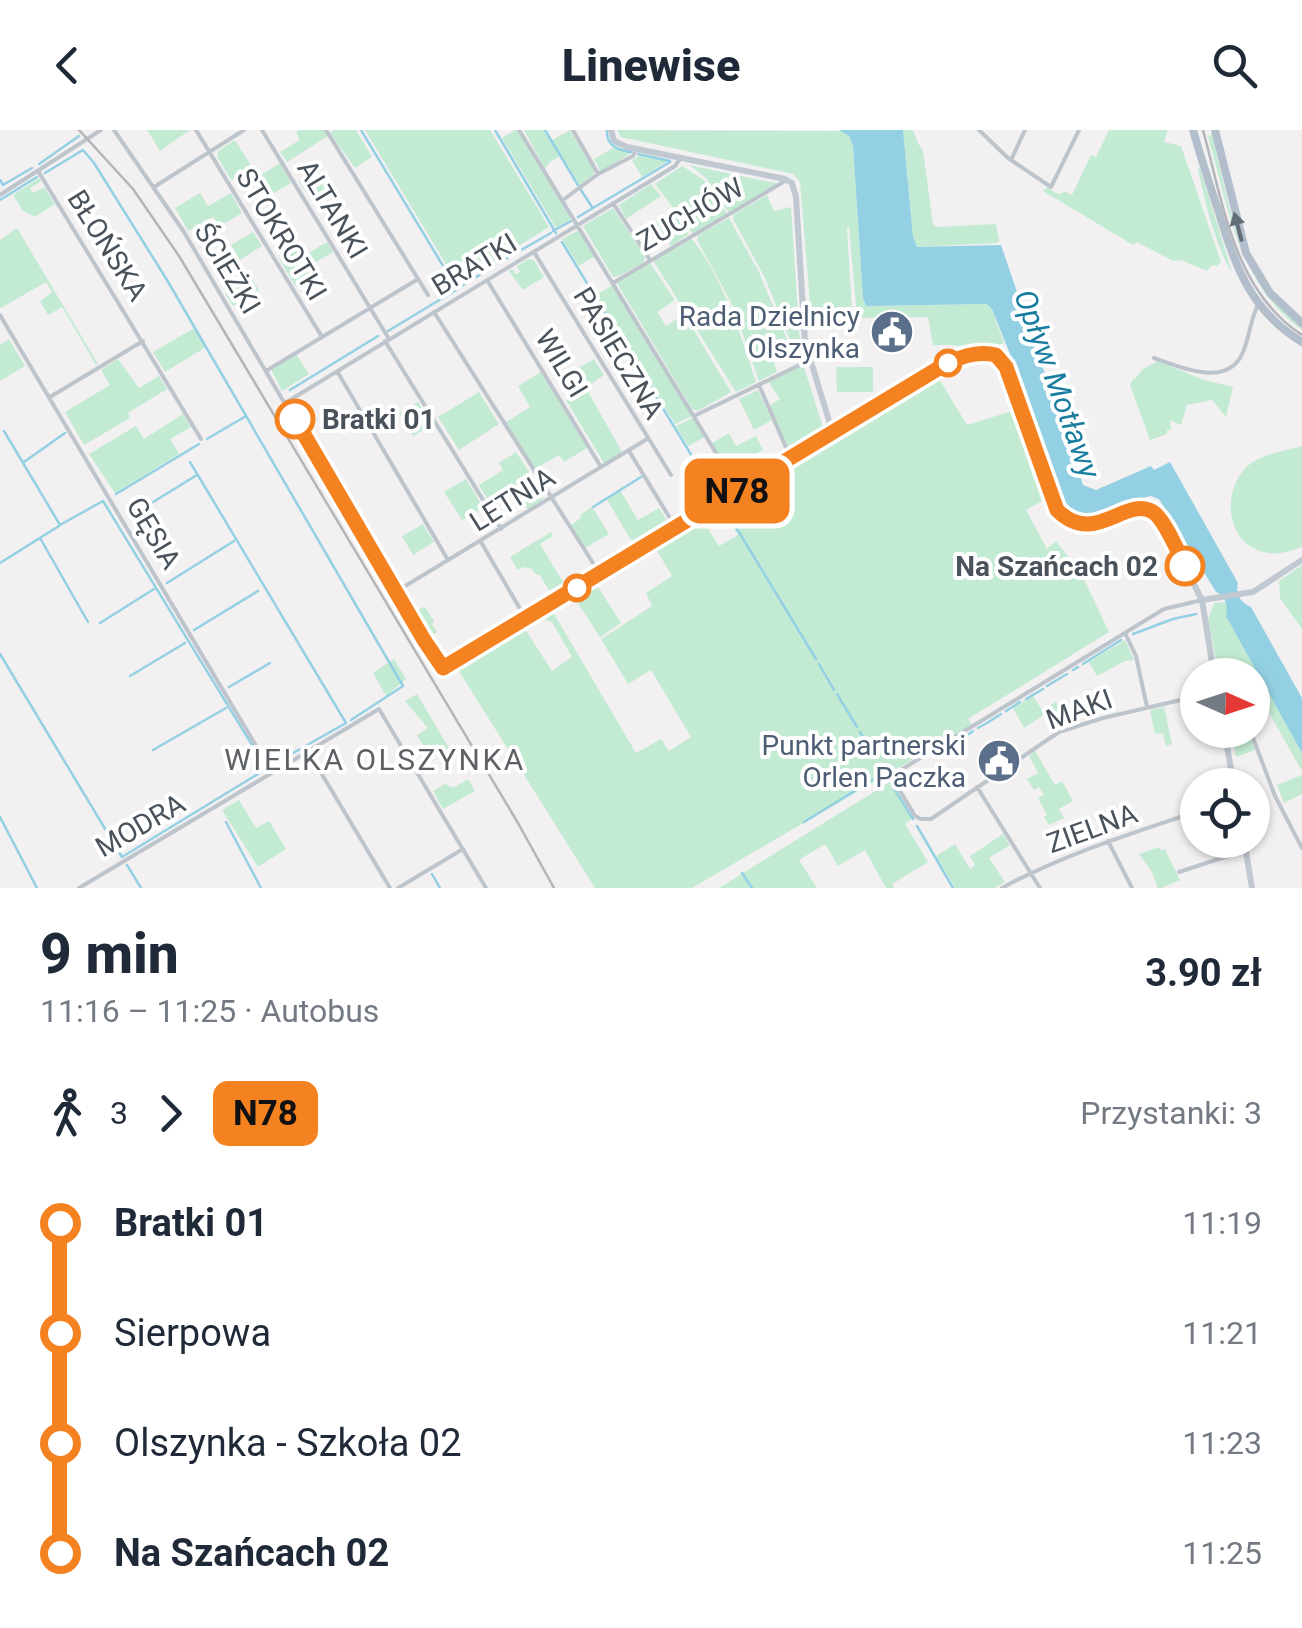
<!DOCTYPE html>
<html lang="pl">
<head>
<meta charset="utf-8">
<style>
  :root { --surface:#fff; --page:#f2f2f3; --text:#1f2937; --muted:#747a83 }
  body { margin:0; font-family:Roboto,sans-serif; background:var(--page); color:var(--text); height:100vh; display:flex; flex-direction:column; font-size:38px; white-space:nowrap }
  * { box-sizing:border-box; margin:0 }
  p { font-size:32px; color:var(--muted) }
  .icon { flex:none; width:55px; height:55px; fill:none; stroke:currentColor; stroke-width:2; stroke-linecap:round; stroke-linejoin:round }
  .map { position:relative; height:758px; overflow:hidden }
  .details { display:flex; flex-direction:column; background:var(--surface); flex:1 }
  .details>* { flex:none }
  .badge { padding:0 20px; border-radius:15px; font-size:35px; line-height:65px }
  .needle { width:65px; rotate:93deg }
  .buttons { position:absolute; left:1180px; top:528px; display:grid; gap:20px }
  .buttons a { display:grid; place-items:center; width:90px; height:90px; border-radius:50%; background:var(--surface); box-shadow:0 2px 8px #0004; font-size:50px }
  .map>.badge { position:absolute; translate:-50% -50%; box-shadow:0 0 0 5px #fff }
  .legs { display:flex; align-items:center; gap:15px; height:110px; padding:0 40px; font-size:32px }
  .legs p { margin-inline-start:auto }
  .headline { display:flex; align-items:center; justify-content:space-between; height:170px; padding:0 40px }
  h1 { font-size:55px; font-weight:800; line-height:75px }
  ul { padding:0 40px; list-style:none }
  li { display:flex; align-items:center; gap:35px; height:110px; font-size:38px }
  li i { display:grid; place-items:center; width:15px; height:100%; margin:0 12px; background:currentColor }
  li i::after { content:''; width:25px; height:25px; margin:-12px; border:8px solid; border-radius:50%; background:var(--surface) }
  li p { margin-inline-start:auto }
  li:first-child i { background:linear-gradient(#0000 50%,currentColor 0) }
  li:last-child i { background:linear-gradient(currentColor 50%,#0000 0) }
  header { display:flex; justify-content:space-between; align-items:center; height:130px; padding:0 40px; background:var(--surface); font-size:45px; font-weight:800 }
  .map>svg:first-child { display:block }
</style>
</head>
<body>
<header><svg class="icon" aria-label="back" viewBox="0 0 24 24"><path d="M15 5l-7 7 7 7"/></svg>Linewise<svg class="icon" aria-label="search" viewBox="0 0 24 24"><circle cx="10" cy="10" r="6"/><path d="M15 15l6 6"/></svg></header>
<div class="map">
<svg width="1302" height="758" viewBox="0 0 1302 758">
  <rect width="100%" height="100%" fill="#f2f0f0"/>
  <!-- green -->
  <path fill="#c3ebd4" d="M147 0H190L160 21Z
    M298 0H324L328 6 287 32 280 22 300 10 296 2Z
    M334 0H356L372 27 355 38 330 3Z
    M365 0H490L549 97 458 154Z
    M515 0H517L571 89 556 98 502 8Z
    M524 0H544L560 26 550 32 545 39Z
    M570 0 594 40 593 45 580 55 552 10Z
    M617 0 843 1 849 6 853 16 863 168 866 176 987 174 992 179 1004 213C978 224 955 211 933 216L928 187 861 188 857 186 849 97 847 98 852 179 850 182 811 185 800 52 793 44 621 7Z
    M903 0H913L918 13 923 21 933 94 937 97 996 94 999 111 997 113 916 117 913 107Z
    M1109 0H1168L1164 12 1181 16 1221 132 1217 136 1212 135 1207 141 1181 130 1173 131 1137 112 1133 115 1043 61 1047 57 1055 63 1061 64 1063 61 1072 65 1091 25 1096 27Z
    M1212 4C1231 80 1236 146 1302 196V200C1238 154 1228 77 1208 6Z
    M235 10 252 37 231 50 217 26 218 21Z
    M613 18 631 23 601 42 594 29Z
    M640 25 668 31 642 47 632 30Z
    M280 33 291 53 269 66 258 47Z
    M689 35 780 54 729 83 706 48Z
    M682 36 704 50 727 84 693 104 655 54Z
    M1200 38 1231 139V142C1214 110 1205 73 1198 39Z
    M319 41 330 58 311 70 299 52Z
    M39 48 41 52 30 58 33 63 44 57 55 74 35 87 23 81 13 65Z
    M651 54 661 66 626 89 619 75Z
    M200 63 208 76 231 63 242 83 220 96 213 87 188 101 175 78Z
    M767 65 774 81 791 77 801 230 797 227 765 148 733 89 734 84Z
    M613 78 645 127 643 133 619 146 613 147 583 96Z
    M671 80 689 104 671 116 654 93Z
    M729 88 759 142 791 219 772 226 777 242 759 251 733 176 697 110 698 105Z
    M17 98 98 234 96 235 62 177 48 185 40 171 52 162 46 152 1 178 0 176V110Z
    M579 100 595 126 579 136 562 109Z
    M253 102 262 116 240 130 231 115Z
    M692 109C724 150 740 203 756 252L736 262 654 132 655 129Z
    M327 112 333 122 311 135 316 145 296 157 279 129 299 116 305 125Z
    M529 129 534 130 544 147 523 160 509 141 512 139 516 144 520 142 517 136Z
    M650 133 675 170 657 182 666 196 684 184 731 262 698 281 692 279 617 153Z
    M250 146 259 160 233 176 226 165 228 160Z
    M613 155 692 286 675 294 596 165Z
    M194 198 206 217 165 242 153 222Z
    M9 209 25 236 0 251V215Z
    M296 224 309 244 282 261 271 239Z
    M118 229 139 258 159 246 167 259 128 283 130 288 84 315 65 282 110 255 101 240Z
    M594 229 604 245 586 258 622 322 604 333 566 270 585 257 575 240Z
    M1158 231 1204 250 1233 257 1226 287 1212 270 1187 275 1181 295 1170 290 1171 300H1167V304L1150 310 1130 255 1134 247 1135 249 1143 239Z
    M803 234 824 300 789 322 769 276 780 269 768 251Z
    M836 237H873V262H837Z
    M541 242 587 318 564 332 559 325 535 339 506 292 530 277 518 256Z
    M938 247 967 295 1012 281 1042 371 1026 380 1047 419 1056 411 1081 443 1109 502 968 589 972 595 692 758H595L457 538 525 499 552 541 572 527 552 492 542 489 553 482 636 623 661 609 669 621 691 607 651 540 628 554 601 509 652 476 646 463 672 446 656 419 703 391 719 416 738 405 722 379Z
    M758 260 772 290 754 300 739 269Z
    M479 262 499 294 459 320 438 287Z
    M418 272 432 295 413 306 399 283Z
    M183 284 191 297 170 309 179 324 115 363 89 324 136 296 144 309Z
    M693 288 705 307 688 316 676 296Z
    M729 303 736 316 756 306 763 320 728 339 712 313Z
    M1302 316V417C1290 421 1277 426 1264 422 1224 413 1221 357 1250 334 1264 323 1286 321 1302 316Z
    M516 322 544 365 542 370 528 380 515 360 491 375 479 355 503 340 499 333Z
    M466 349 483 377 462 390 444 362Z
    M620 360 638 390 659 378 669 394 634 415 606 368Z
    M592 377 609 404 585 418 571 395 581 388 580 385Z
    M423 394 434 412 413 425 402 406Z
    M551 402 553 406 540 414 566 457 552 465 539 444 536 445 532 439 524 437 518 440 510 427Z
    M1302 435V499L1280 468 1279 451Z
    M596 454 621 493 600 507 574 467Z
    M1226 472 1228 476 1227 486 1302 623V641L1255 558H1253L1252 545H1219L1208 490 1214 473Z
    M425 477 434 491 432 494 437 502 427 508 412 482Z
    M1125 510 1134 530 1125 531 1097 546 1089 532Z
    M394 529 406 549 386 566 373 543Z
    M417 564 449 618 433 625 431 621 438 617 437 614 425 619 417 605 428 598 405 571Z
    M1033 566 1042 580 1056 572 1070 595 1054 602 1044 585 1024 598 1013 578Z
    M1164 577 1172 614 1166 616 1163 603 1155 604 1150 580Z
    M1231 600H1248L1255 620 1236 627Z
    M1035 621 1055 655 1062 651 1073 671 1059 679 1064 688 1049 695 1044 687 1047 685 1038 668 1044 665 1039 657 1034 660 1027 649 1038 643 1029 626Z
    M1302 645V664L1284 673 1277 655Z
    M468 649 475 661 443 679 433 661 445 654 453 658Z
    M890 652 912 689 905 694 928 732 892 754 894 758H886L865 720 838 736 825 714 799 730 817 758H719Z
    M239 670 256 698 269 691 286 719 258 737 222 680Z
    M1003 704 1010 715 989 728 1005 752 994 758H955L936 726 955 714 970 739 975 735 970 726Z
    M1159 717 1161 720 1165 719 1180 750 1161 758H1158L1152 742 1139 724Z"/>
  <!-- water -->
  <path fill="#94d0e4" d="M839 0H903L913 107 917 117 1001 115 1083 355 1096 360 1151 336 1154 340 1170 332 1238 453C1235 464 1240 472 1251 477L1302 568V623L1226 486C1228 476 1226 466 1216 462L1159 369 1151 366 1143 368 1092 385 1075 384 1061 372 1016 239 992 179 987 174 866 176 863 168 853 16 849 6Z"/>
  <g fill="none" stroke-linecap="round" stroke-linejoin="round">
    <!-- stream -->
    <path stroke="#94d0e4" stroke-width="2.5" d="M361 0 457 159 494 136
      M495 0 556 103
      M545 0 578 55
      M607 0C606 16 618 20 631 22
      M638 24 670 31
      M39 34 79 6
      M45 43 83 20 94 33 167 150 403 556 351 590
      M0 50 3 55 32 38
      M581 60 592 77
      M0 70 37 47
      M578 87 670 32
      M553 101 571 91
      M562 112 718 369
      M498 133 551 103
      M388 201 456 160
      M290 260 378 206
      M4 301 60 395 103 371 263 633
      M207 309 246 286
      M791 323 827 301 825 295
      M24 332 65 303
      M190 332 346 593 272 635
      M771 335 785 326
      M116 364 199 314
      M723 376 816 529
      M145 377 197 345
      M593 377 641 347
      M40 408 88 492
      M0 433 59 396
      M167 453 234 411
      M100 493 154 459
      M194 500 258 461
      M1133 504 1173 489 1196 484
      M0 524 122 727 266 639
      M819 534 834 560
      M1083 534 1121 510
      M1073 540 1078 537
      M130 546 185 513
      M1047 556 1067 544
      M229 557 270 533
      M837 564 857 597
      M1026 569 1043 559
      M1006 581 1020 572
      M987 593 1001 584
      M978 598 985 594
      M860 602 874 626
      M969 604 973 601
      M954 613 965 606
      M153 620 226 578
      M890 652 913 689
      M0 687 37 758
      M226 692 261 758
      M804 692 884 643
      M917 696 953 758
      M127 735 141 758
      M742 743 752 758
      M432 744 440 758"/>
    <!-- street -->
    <path stroke="#bdc4cb" stroke-width="4" d="M114 0 184 102 424 511 443 537 833 304
      M196 0 322 207
      M262 0 389 209
      M326 0 428 165
      M519 0 738 359
      M573 0 598 44
      M979 0 1008 28 1051 57 1079 0
      M1011 30 1025 0
      M38 41 201 309
      M154 57 244 0
      M0 65 101 0
      M563 70 598 44 633 26 636 19
      M613 73 650 130
      M534 122 671 345
      M487 150 601 337
      M613 153 785 51
      M434 182 600 444
      M0 185 271 641
      M385 211 501 399
      M1154 228C1180 237 1228 259 1243 222 1250 206 1250 190 1258 175
      M266 241 418 149
      M337 241 448 430
      M759 255 791 329
      M50 267 143 211
      M285 273 675 36 680 29
      M694 286 810 230
      M629 321 676 398
      M729 340 746 329
      M481 412 526 489
      M397 461 647 309
      M1125 503 1136 526 1147 577
      M1198 566 1103 588 1059 602 931 689H921L915 686 891 646 1164 479 1202 470
      M1250 600 1275 666 1302 718
      M308 621 390 758
      M977 657 1040 758
      M1108 711 1132 758
      M1179 742 1246 720
      M79 758 379 579 486 758
      M398 758 463 719
      M1002 758C1064 724 1131 704 1198 681"/>
    <!-- secondary -->
    <path stroke="#c0c8d2" stroke-width="6" d="M611 0 614 11 627 17 785 49 792 53 796 67 805 212 833 304 956 229 986 223 996 225 1006 237 1054 375C1089 425 1132 354 1161 391L1202 470 1214 545
      M1202 470 1253 462 1302 430
      M1224 600 1234 655
      M1244 710 1252 758"/>
    <!-- primary -->
    <path stroke="#b3becc" stroke-width="8" d="M1193 0C1201 28 1210 56 1219 83 1236 138 1251 181 1302 212
      M1215 0 1246 123 1270 163 1302 193"/>
    <!-- tram -->
    <path stroke="#b3b5ba" stroke-width="2.5" d="M1203 0C1223 73 1234 161 1302 205"/>
    <!-- rail -->
    <path stroke="#b3b5ba" stroke-width="2.5" d="M79 0 133 59 179 126 518 693 554 758"/>
  </g>
  <!-- one-way arrows -->
  <defs><path id="oneway-solid" d="M-6-.8H1V-3.2L6.5 0L1 3.2V.8H-6Z" transform="scale(2.5)"/></defs>
  <use fill="#646e78" href="#oneway-solid" transform="translate(1238 97) rotate(-105)"/>
  <g fill="none" stroke-linecap="round" stroke-linejoin="round">
    <!-- line-1 casing -->
    <g stroke="#fff" stroke-width="22">
      <path id="line-1" d="M295 289 424 510 443 538 939 238C957 228 975 220 996 225L1006 237 1057 380C1095 418 1125 365 1153 382 1165 390 1178 422 1185 436"/>
    </g>
    <!-- line-1 -->
    <use href="#line-1" stroke="#f58220" stroke-width="15"/>
  </g>
  <!-- icons -->
  <defs>
    <g id="civic-disc" transform="scale(2.25)"><circle r="9.5" fill="#5c6f8a" stroke="#fff"/><path d="M-.6-6.5H3V-4.5H.6V-3L4-1V1h2V6H-6V1h2V-1L-.6-3ZM-1.2 2.5V6h2.4V2.5Z" fill="#fff"/></g>
  </defs>
  <g fill-rule="evenodd">
    <use href="#civic-disc" x="892" y="202"/>
    <use href="#civic-disc" x="999" y="631"/>
  </g>
  <!-- markers -->
  <g fill="#fff" stroke="#f58220" stroke-width="5">
    <circle cx="948" cy="233" r="12"/>
    <circle cx="295" cy="289" r="18"/>
    <circle cx="1185" cy="436" r="18"/>
    <circle cx="577" cy="458" r="12"/>
  </g>
  <g text-anchor="middle" stroke-width="8" stroke-linejoin="round" paint-order="stroke">
    <!-- street labels -->
    <g font-size="28" fill="#4a535c" stroke="#fff">
      <text transform="translate(333 79) rotate(59)" y="10">ALTANKI</text>
      <text transform="translate(690 84) rotate(-30)" y="10">ZUCHÓW</text>
      <text transform="translate(282 104) rotate(59)" y="10">STOKROTKI</text>
      <text transform="translate(108 115) rotate(58)" y="10">BŁOŃSKA</text>
      <text transform="translate(474 134) rotate(-31)" y="10">BRATKI</text>
      <text transform="translate(228 138) rotate(59)" y="10">ŚCIEŻKI</text>
      <text transform="translate(619 223) rotate(59)" y="10">PASIECZNA</text>
      <text transform="translate(562 233) rotate(59)" y="10">WILGI</text>
      <text transform="translate(512 369) rotate(-32)" y="10">LETNIA</text>
      <text transform="translate(154 403) rotate(59)" y="10">GĘSIA</text>
      <text transform="translate(1079 579) rotate(-20)" y="10">MAKI</text>
      <text transform="translate(140 695) rotate(-30)" y="10">MODRA</text>
      <text transform="translate(1092 698) rotate(-20)" y="10">ZIELNA</text>
    </g>
    <!-- service labels -->
    <g font-size="28" fill="#4e5e75" stroke="#fff" text-anchor="end">
      <text x="860" y="196">Rada Dzielnicy<tspan x="860" dy="32">Olszynka</tspan></text>
      <text x="966" y="625">Punkt partnerski<tspan x="966" dy="32">Orlen Paczka</tspan></text>
    </g>
    <!-- stop labels -->
    <g font-size="28" font-weight="bold" fill="#4a535c" stroke="#fff" text-anchor="start">
      <text x="322" y="299">Bratki 01</text>
      <text x="1158" y="446" text-anchor="end">Na Szańcach 02</text>
    </g>
    <!-- water labels -->
    <g font-size="30" font-style="italic" fill="#1a7d9f" stroke="#fff">
      <text transform="translate(1057 254) rotate(70)" y="10">Opływ Motławy</text>
    </g>
    <!-- neighbourhood labels -->
    <g font-size="30" letter-spacing="2.5" fill="#5d6064" stroke="#fff">
      <text x="375" y="640">WIELKA OLSZYNKA</text>
    </g>
  </g>
</svg>
<div class="buttons">
<a><svg class="needle" viewBox="-14 -14 28 28"><path d="M0-13l5 13h-10z" fill="#e53935"/><path d="M0 13l5-13h-10z" fill="#747a83"/></svg></a>
<a><svg class="icon" aria-label="locate" viewBox="0 0 24 24"><circle cx="12" cy="12" r="6"/><path d="M12 2v4M12 18v4M2 12h4M18 12h4"/></svg></a>
</div>
<b class="badge" style="left:737px;top:361px;background:#f58220;color:#111">N78</b>
</div>
<section class="details">
<div class="headline"><div><h1>9 min</h1><p>11:16 – 11:25 · Autobus</p></div><b>3.90 zł</b></div>
<div class="legs"><svg class="icon" aria-label="walk" viewBox="0 0 24 24"><circle cx="13" cy="4" r="2"/><path d="M13 8l-2 6 4 7M11 14l-3 7M7 12l3-4h3l4 4"/></svg>3<svg class="icon" aria-label="forward" viewBox="0 0 24 24"><path d="M9 5l7 7-7 7"/></svg><b class="badge" style="background:#f58220;color:#111">N78</b><p>Przystanki: 3</p></div>
<ul>
<li><i style="color:#f58220"></i><b>Bratki 01</b><p>11:19</p></li>
<li><i style="color:#f58220"></i><span>Sierpowa</span><p>11:21</p></li>
<li><i style="color:#f58220"></i><span>Olszynka - Szkoła 02</span><p>11:23</p></li>
<li><i style="color:#f58220"></i><b>Na Szańcach 02</b><p>11:25</p></li>
</ul>
</section>
</body>
</html>
